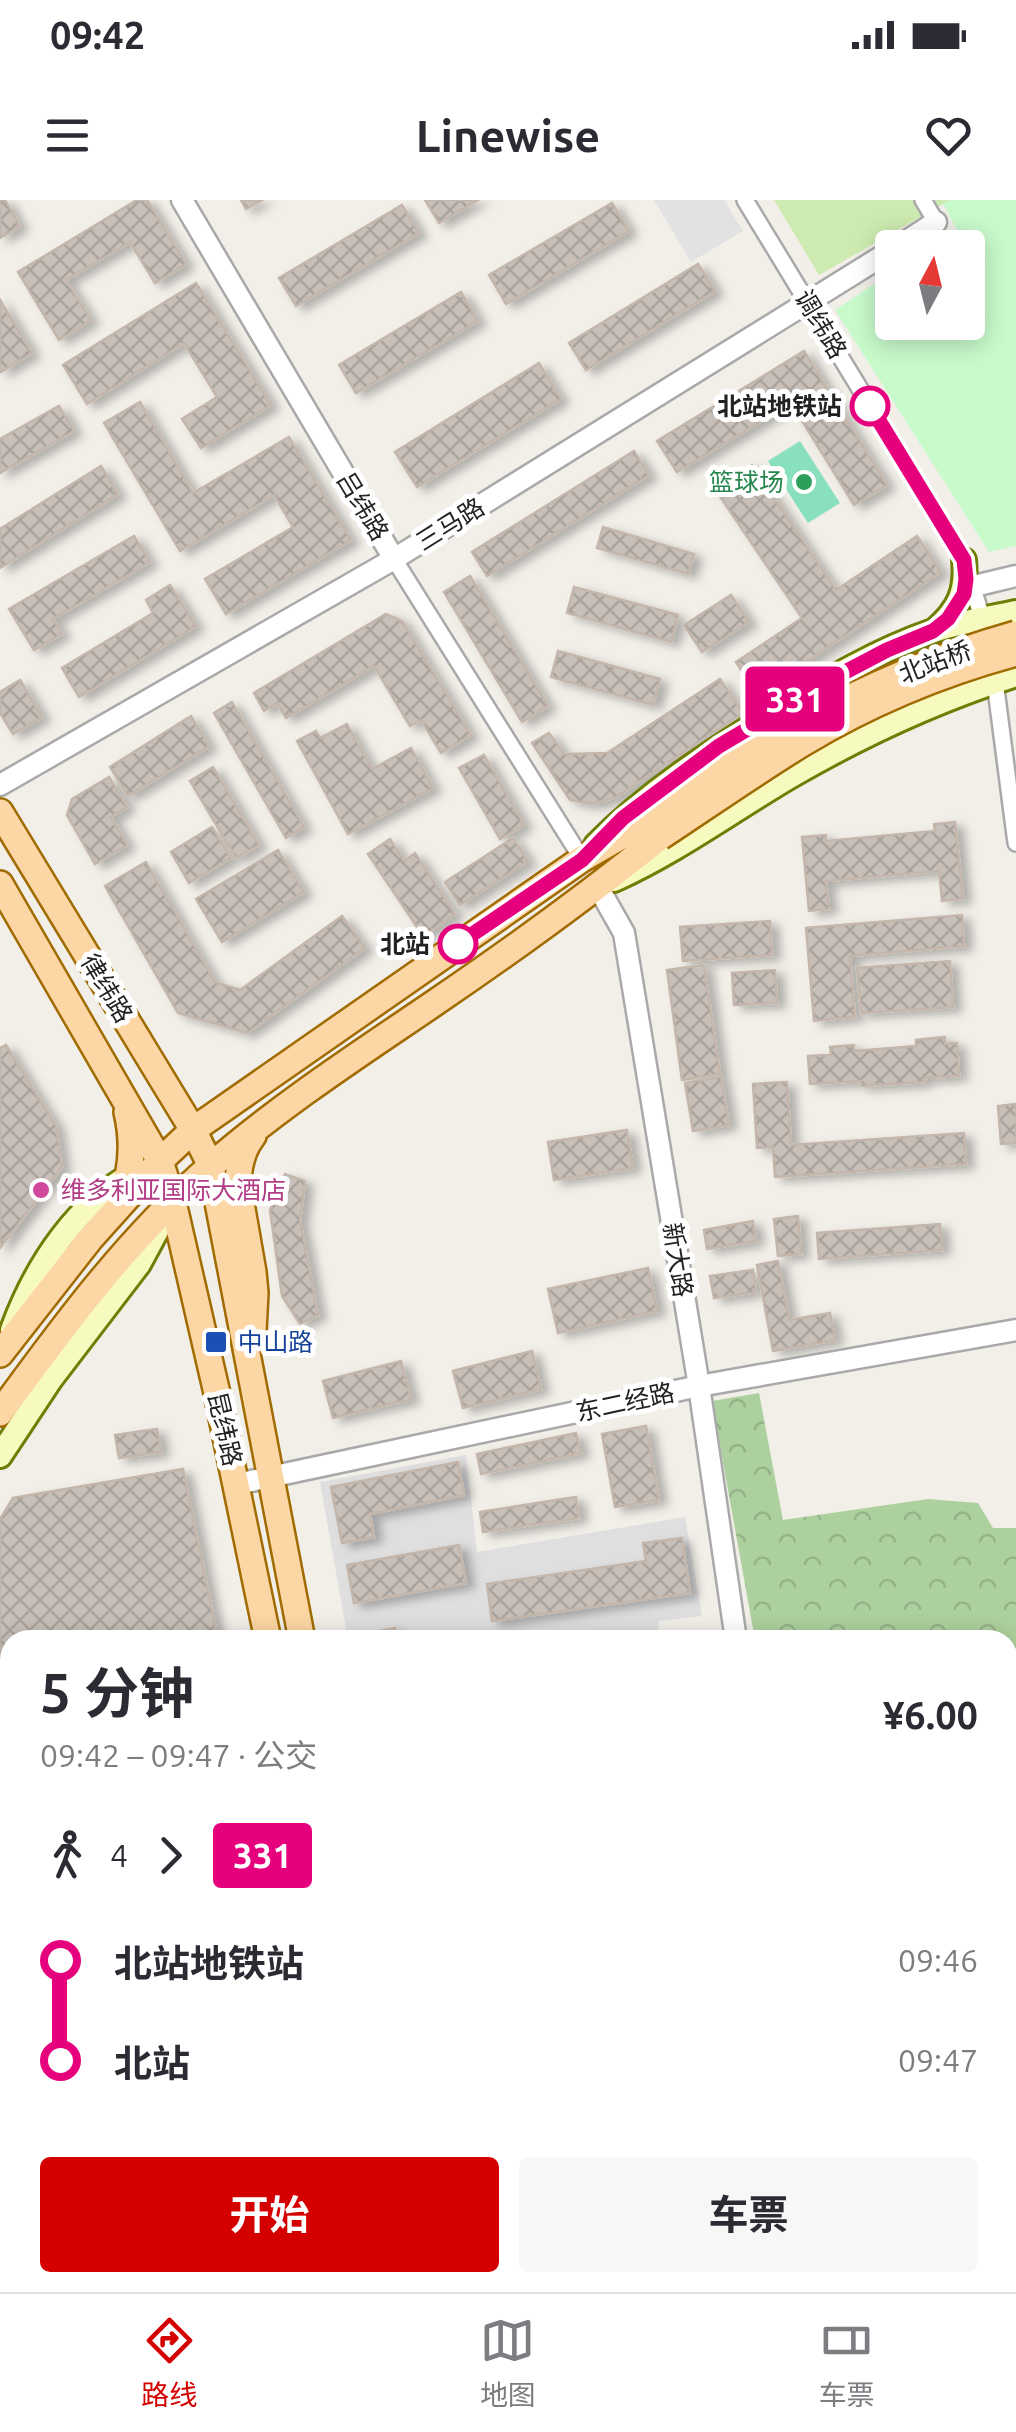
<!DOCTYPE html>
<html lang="zh">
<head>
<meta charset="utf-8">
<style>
  :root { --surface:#fff; --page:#f7f7f7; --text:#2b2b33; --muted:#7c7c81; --line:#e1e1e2; --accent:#d40000 }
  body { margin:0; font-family:Ubuntu,"Noto Sans SC",sans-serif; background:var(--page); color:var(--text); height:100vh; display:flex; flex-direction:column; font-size:38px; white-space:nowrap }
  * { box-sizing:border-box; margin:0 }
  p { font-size:32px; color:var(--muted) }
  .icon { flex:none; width:55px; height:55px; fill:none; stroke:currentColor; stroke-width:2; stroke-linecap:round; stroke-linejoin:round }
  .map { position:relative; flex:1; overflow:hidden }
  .side { position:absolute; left:0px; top:1430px; width:1018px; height:662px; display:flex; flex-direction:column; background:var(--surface); border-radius:30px 30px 0 0; box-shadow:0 5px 25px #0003 }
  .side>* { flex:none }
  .badge { padding:0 20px; border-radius:8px; font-size:35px; line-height:65px }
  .needle { width:65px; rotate:7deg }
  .fabs { position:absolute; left:875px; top:30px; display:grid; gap:20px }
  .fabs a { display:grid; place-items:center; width:110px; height:110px; border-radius:10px; background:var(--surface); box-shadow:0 5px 25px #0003; font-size:50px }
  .map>.badge { position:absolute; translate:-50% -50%; box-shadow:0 0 0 5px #fff }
  .legs { display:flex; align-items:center; gap:15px; height:110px; padding:0 40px; font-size:32px }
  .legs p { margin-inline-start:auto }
  .headline { display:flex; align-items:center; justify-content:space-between; height:170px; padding:0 40px }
  h1 { font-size:55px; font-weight:700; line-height:75px }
  .primary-button { display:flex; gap:20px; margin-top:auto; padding:20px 40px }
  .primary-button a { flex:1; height:115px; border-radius:10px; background:var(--accent); color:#fff; font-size:40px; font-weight:700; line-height:115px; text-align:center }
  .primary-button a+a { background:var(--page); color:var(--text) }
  ul { padding:0 40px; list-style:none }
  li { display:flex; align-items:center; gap:35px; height:100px; font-size:38px }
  li i { display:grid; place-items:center; width:15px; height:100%; margin:0 12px; background:currentColor }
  li i::after { content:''; width:25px; height:25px; margin:-12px; border:8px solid; border-radius:50%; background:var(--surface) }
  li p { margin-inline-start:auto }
  li:first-child i { background:linear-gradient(#0000 50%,currentColor 0) }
  li:last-child i { background:linear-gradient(currentColor 50%,#0000 0) }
  .status { display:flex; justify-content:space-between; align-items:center; height:70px; padding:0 50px; background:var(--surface); direction:ltr }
  .status svg { height:28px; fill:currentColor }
  header { display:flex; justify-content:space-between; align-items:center; height:130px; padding:0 40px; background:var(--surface); font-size:45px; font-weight:700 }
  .tabs { display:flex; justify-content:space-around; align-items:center; height:140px; border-top:2px solid var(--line); background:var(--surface); font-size:28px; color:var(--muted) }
  .tabs a { display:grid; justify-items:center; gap:5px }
  .tabs .on { color:var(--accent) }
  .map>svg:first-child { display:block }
</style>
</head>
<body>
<div class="status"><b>09:42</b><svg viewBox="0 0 49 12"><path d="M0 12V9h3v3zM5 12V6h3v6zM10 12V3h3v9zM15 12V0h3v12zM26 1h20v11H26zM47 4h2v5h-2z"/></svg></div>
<header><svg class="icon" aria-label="menu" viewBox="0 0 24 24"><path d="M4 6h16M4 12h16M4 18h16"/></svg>Linewise<svg class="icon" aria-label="heart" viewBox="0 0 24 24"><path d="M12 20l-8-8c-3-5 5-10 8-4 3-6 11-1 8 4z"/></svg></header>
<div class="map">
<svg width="1016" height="2092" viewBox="0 0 1016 2092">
  <defs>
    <pattern id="forest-crowns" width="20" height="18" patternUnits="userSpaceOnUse" patternTransform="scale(2.5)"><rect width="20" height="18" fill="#add19e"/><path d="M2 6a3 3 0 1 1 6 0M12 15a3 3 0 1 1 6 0" fill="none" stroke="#95b388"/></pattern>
    <pattern id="garden-furrows" width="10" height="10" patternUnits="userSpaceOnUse" patternTransform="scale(2.5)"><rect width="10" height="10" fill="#cdebb0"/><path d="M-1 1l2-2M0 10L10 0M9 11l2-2" fill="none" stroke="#b0c997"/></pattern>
    <pattern id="building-cross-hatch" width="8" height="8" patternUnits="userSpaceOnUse" patternTransform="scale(2.5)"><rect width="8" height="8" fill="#c7bfb8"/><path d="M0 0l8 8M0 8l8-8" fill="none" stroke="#aba49e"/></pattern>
    <filter id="shadow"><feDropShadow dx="8" dy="4.5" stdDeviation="5" flood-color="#0004"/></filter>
  </defs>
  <rect width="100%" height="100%" fill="#f2efe9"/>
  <!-- residential -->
  <path fill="#e0dfdf" d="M466 1255 477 1352 685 1317 702 1416 659 1421 658 1440H348L320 1282Z
    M199 2082 376 2083 377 2092H143Z
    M463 2082H822L824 2092H658L657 2090 646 2092H460Z"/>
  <!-- education -->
  <path fill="#ffffe5" d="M10 1746V1982L3 1981 9 1904H0V1748Z"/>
  <!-- grass -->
  <path fill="#cdebb0" d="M774 0H950L819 75Z"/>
  <!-- forest -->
  <path fill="url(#forest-crowns)" d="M759 1193 783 1320 928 1299 978 1303 993 1328H1016V1891L1008 1893V1440H755L712 1201Z"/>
  <!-- park -->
  <path fill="#c8facc" d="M950 0H1016V346L989 352 835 110 892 72V122H968V48L931 47 957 30 943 4Z"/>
  <!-- garden -->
  <path fill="url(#garden-furrows)" d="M1016 1974V2092H871L869 2083 1008 2082V1976Z"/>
  <!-- pitch -->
  <path fill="#88e0be" d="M800 241 840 303 808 323 768 261Z"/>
  <!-- parking -->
  <path fill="#e2e2e2" d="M654 0H724L743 31 691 62Z"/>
  <!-- building -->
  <path fill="url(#building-cross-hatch)" stroke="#c4b6ab" stroke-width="2.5" filter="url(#shadow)" d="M0 0H5L20 26 0 38Z
    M137 0H147L186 64 155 83 130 42 66 80 91 120 59 140 18 72Z
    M241 0H262L246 9Z
    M425 0H478L439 23Z
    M612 3 629 31 506 104 489 75Z
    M402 5 419 33 296 106 279 78Z
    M698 64 715 91 586 170 569 143Z
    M196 83 271 205 201 248 182 219 217 197 184 143 87 204 63 165Z
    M461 92 478 121 356 193 339 165Z
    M0 100 32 153 1 172 0 170Z
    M804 151 887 285 854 305 791 203 677 272 657 241Z
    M539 163 561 199 417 287 395 252Z
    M140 202 193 293 289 237 351 340 226 414 205 379 293 327 274 295 180 351 104 223Z
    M59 206 74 231 0 273V239Z
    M634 251 649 275 487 376 472 352Z
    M752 265 836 390 917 336 941 372 757 494 736 462 802 418 715 289Z
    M101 266 118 294 0 368V329Z
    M603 327 694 354 688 374 597 348Z
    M134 336 150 362 53 419 62 434 34 450 9 409Z
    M470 376 548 506 522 522 444 392Z
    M170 385 196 426 79 497 62 468 153 413 146 400Z
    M574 387 678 415 671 442 567 413Z
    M731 395 749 422 702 452 684 425Z
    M386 414 402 421 471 535 441 553 421 520 410 526 374 466 286 518 277 503 264 511 254 493Z
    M558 451 660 479 653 505 551 477Z
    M720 479 743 513 616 597 592 604 570 600 532 543 549 533 564 554 607 553Z
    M20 480 42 517 13 534 0 513V492Z
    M232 502 304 627 286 638 214 513Z
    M191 516 209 546 128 596 110 567Z
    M347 524 372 569 411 548 433 588 348 634 297 541 316 531 320 538Z
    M484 555 524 625 500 639 459 568Z
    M213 567 259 645 236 658 190 581Z
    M109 577 127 607 111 617 127 645 95 664 67 615 72 599Z
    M955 622 963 699 942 701 939 671 826 681 829 709 809 711 802 637 826 635V641L935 631 934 624Z
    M212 627 231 658 189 683 171 652Z
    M513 638 528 661 460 705 445 682Z
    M390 639 404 661 415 653 455 714 423 736 368 654Z
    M278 650 304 692 222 742 196 699Z
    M146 662 215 782 240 790 342 716 365 748 247 833 178 813 105 686Z
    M962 715 964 746 850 756 855 817 814 821 806 728Z
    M770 721 772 755 683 761 680 727Z
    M950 761 953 807 861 813 857 768Z
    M704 765 720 874 682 880 667 770Z
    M775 770 777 803 734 805 732 773Z
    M945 837V844L957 843 959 876 924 878V882L861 886V881L810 884 808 856 831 855 830 847 854 845V851L916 846V840Z
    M6 845 56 926 62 967 0 1048V848Z
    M721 877 729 925 693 931 685 883Z
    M787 882 791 945 964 933 966 964 775 977 773 947 757 948 753 884Z
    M1016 904V943L1001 944 998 906Z
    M627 930 633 968 554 980 548 942Z
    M285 974 305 981 300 1021 318 1115 300 1124 282 1096 270 1010Z
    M798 1016 801 1054 778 1056 774 1019Z
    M753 1021 756 1041 707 1049 704 1030Z
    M940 1024 942 1050 819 1059 817 1033Z
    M778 1061 789 1120 830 1113 835 1140 773 1151 757 1065Z
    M648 1068 657 1111 558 1133 548 1089Z
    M753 1070 756 1092 714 1098 710 1076Z
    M532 1151 541 1189 463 1208 453 1171Z
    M401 1161 411 1199 333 1218 323 1181Z
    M646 1226 659 1300 615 1307 602 1234Z
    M157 1229 161 1252 119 1258 115 1235Z
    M576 1233 581 1253 481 1274 477 1254Z
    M458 1262 464 1295 370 1314 374 1337 342 1343 331 1287Z
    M183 1269 218 1440H10V1521L0 1523V1319L13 1298Z
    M576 1297 579 1318 483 1332 480 1312Z
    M682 1338 690 1393 492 1421 487 1384 646 1361 643 1343Z
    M459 1345 466 1383 354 1403 347 1365Z
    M395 1428 397 1440H360L359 1435Z
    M7 1460 10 1474V1509L0 1511V1462Z
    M10 1755V1786L0 1787V1757Z
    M0 1851 1 1855 10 1853V1887L0 1889Z
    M10 1998V2041L0 2051V2008Z
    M491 2082H570L572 2092H485Z"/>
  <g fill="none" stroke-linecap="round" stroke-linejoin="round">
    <!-- minor casing -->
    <g stroke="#a9a9a9" stroke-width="20">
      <path id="minor" d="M745 0 964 360 985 427
        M923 0 936 22
        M394 359 582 659
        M994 474 1016 643
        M0 1731 10 1730
        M1008 1908 1016 1906
        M1008 1965 1016 1963"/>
    </g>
    <!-- tertiary casing -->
    <g stroke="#a9a9a9" stroke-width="25">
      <path id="tertiary" d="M182 0 394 359
        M896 48 936 22
        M974 386 1016 376
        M0 585 394 359 892 50
        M598 687 624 733 699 1186 736 1440
        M237 1284 699 1186 1016 1130
        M1008 1930 1016 1928
        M1008 1947 1016 1945
        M854 2082 855 2092
        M0 2091H95L146 2082"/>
    </g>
    <!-- secondary casing -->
    <g stroke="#707d05" stroke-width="28">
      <path id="secondary" d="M936 429C959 409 967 391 964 360
        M596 645C648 592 712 551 775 512 825 481 878 450 933 431 960 422 989 418 1016 412
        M614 680C678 651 733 610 793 575 864 534 938 500 1016 475
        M12 1130C35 1067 77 1001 139 971
        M0 1256 51 1179 139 1064 165 1016"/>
    </g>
    <!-- primary casing -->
    <g stroke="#a06b00" stroke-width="30">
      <path id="primary" d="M0 612 193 930 211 966 302 1440
        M0 684 160 961 173 1002 216 1189 268 1440
        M253 936C241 951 238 968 238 986L253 1072 255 1093 253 1131
        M121 1000C132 972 134 942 127 912
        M0 1154 90 1039 160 961 193 930 582 659 651 619
        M0 1213C64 1125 129 1037 212 965 281 905 358 855 433 804 511 751 587 696 660 637
        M393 2082 395 2092
        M428 2082 429 2092"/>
    </g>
    <!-- minor -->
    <use href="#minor" stroke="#fff" stroke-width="15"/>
    <!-- tertiary -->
    <use href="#tertiary" stroke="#fff" stroke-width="20"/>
    <!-- secondary -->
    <use href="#secondary" stroke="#f7fabf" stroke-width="22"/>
    <!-- primary -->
    <use href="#primary" stroke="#fcd6a4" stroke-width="25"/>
    <!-- primary-bridge casing -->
    <g stroke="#a06b00" stroke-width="30" stroke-linecap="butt">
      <path id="primary-bridge" d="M651 619C701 586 750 552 802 523 869 485 942 455 1016 434
        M660 637C707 606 754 573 803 543 868 504 942 473 1016 453"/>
    </g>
    <!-- primary-bridge -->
    <use href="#primary-bridge" stroke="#fcd6a4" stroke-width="25"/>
  </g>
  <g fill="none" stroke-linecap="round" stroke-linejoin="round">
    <!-- line-1 casing -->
    <g stroke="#fff" stroke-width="22">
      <path id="line-1" d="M458 744 582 660 623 618 719 546 828 481 887 450 933 431 948 419 964 394 966 379 964 360 870 206"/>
    </g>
    <!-- line-1 -->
    <use href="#line-1" stroke="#e6007e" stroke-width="15"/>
  </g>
  <!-- markers -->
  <g fill="#fff" stroke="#e6007e" stroke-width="5">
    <circle cx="870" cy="206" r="18"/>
    <circle cx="458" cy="744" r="18"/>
  </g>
  <circle fill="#2e9e5b" stroke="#fff" stroke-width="4" cx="804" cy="282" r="10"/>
  <circle fill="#d1479c" stroke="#fff" stroke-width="4" cx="41" cy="990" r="10"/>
  <rect fill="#1a4fb4" stroke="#fff" stroke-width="4" x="204" y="1130" width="24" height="24" rx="5"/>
  <g text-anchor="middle" stroke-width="10" stroke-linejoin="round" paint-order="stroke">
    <!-- street labels -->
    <g font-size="25" fill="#222" stroke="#fff">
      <text transform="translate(821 124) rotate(59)" y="9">调纬路</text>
      <text transform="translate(363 306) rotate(59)" y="9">吕纬路</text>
      <text transform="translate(450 324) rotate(-32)" y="9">三马路</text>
      <text transform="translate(935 462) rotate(-21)" y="9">北站桥</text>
      <text transform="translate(107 788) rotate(59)" y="9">律纬路</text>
      <text transform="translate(678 1060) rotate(81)" y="9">新大路</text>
      <text transform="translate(625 1202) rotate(-12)" y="9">东二经路</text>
      <text transform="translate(225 1229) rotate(77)" y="9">昆纬路</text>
    </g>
    <!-- stop labels -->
    <g font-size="25" font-weight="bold" fill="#222" stroke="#fff" text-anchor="end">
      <text x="842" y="215">北站地铁站</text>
      <text x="430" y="753">北站</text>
    </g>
    <!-- leisure labels -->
    <g font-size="25" fill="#27864d" stroke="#fff" text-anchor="end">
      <text x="784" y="291">篮球场</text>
    </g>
    <!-- hotel labels -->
    <g font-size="25" fill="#b23c85" stroke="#fff" text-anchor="start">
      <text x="61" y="999">维多利亚国际大酒店</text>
    </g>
    <!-- transit labels -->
    <g font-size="25" fill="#164399" stroke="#fff" text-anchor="start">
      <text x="238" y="1151">中山路</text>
    </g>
  </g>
</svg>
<div class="fabs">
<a><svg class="needle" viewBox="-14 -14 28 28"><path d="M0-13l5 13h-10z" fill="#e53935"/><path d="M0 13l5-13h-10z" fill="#7c7c81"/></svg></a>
</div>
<b class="badge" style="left:795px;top:499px;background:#e6007e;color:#fff">331</b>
<section class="side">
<div class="headline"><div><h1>5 分钟</h1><p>09:42 – 09:47 · 公交</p></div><b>¥6.00</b></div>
<div class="legs"><svg class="icon" aria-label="walk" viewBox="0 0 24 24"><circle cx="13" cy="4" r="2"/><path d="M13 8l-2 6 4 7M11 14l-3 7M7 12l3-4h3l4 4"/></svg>4<svg class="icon" aria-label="forward" viewBox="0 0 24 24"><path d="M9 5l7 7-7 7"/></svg><b class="badge" style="background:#e6007e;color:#fff">331</b></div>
<ul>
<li><i style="color:#e6007e"></i><b>北站地铁站</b><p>09:46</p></li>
<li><i style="color:#e6007e"></i><b>北站</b><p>09:47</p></li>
</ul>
<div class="primary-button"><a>开始</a><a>车票</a></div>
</section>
</div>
<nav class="tabs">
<a class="on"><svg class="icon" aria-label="directions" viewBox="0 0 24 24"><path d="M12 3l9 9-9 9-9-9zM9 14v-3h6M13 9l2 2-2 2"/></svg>路线</a>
<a><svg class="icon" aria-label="map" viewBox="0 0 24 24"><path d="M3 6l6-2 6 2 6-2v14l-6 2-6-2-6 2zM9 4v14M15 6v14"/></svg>地图</a>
<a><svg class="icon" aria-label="tickets" viewBox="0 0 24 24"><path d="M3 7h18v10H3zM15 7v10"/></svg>车票</a>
</nav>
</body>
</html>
